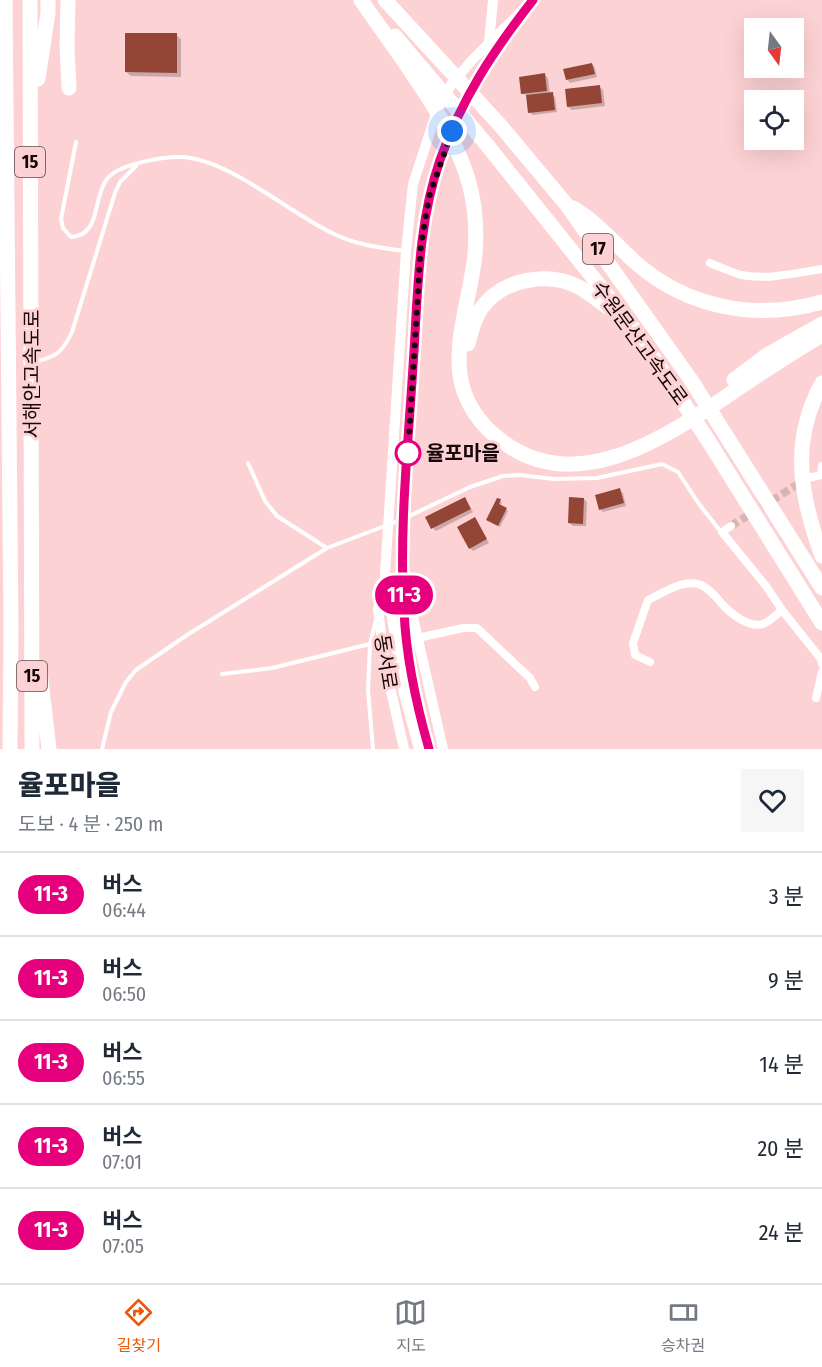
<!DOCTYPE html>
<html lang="ko">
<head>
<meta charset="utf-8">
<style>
  :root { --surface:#fff; --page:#f6f6f7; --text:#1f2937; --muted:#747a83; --line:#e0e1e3; --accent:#ea580c }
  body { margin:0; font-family:"Fira Sans Condensed","Noto Sans KR",sans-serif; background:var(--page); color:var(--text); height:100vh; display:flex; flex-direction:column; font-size:22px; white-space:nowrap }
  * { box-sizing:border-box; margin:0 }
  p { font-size:20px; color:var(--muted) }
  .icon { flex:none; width:33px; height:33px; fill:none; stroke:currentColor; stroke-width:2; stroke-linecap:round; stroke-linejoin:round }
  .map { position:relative; height:749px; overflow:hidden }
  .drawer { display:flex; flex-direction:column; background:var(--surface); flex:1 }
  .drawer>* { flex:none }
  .badge { padding:0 12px; border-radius:20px; font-size:21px; line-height:39px }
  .needle { width:39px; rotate:165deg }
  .controls { position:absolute; left:744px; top:18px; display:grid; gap:12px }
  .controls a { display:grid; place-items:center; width:60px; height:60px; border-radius:0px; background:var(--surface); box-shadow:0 6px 24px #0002; font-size:30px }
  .you { position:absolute; width:30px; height:30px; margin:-15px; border:4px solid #fff; border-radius:50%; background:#1a73e8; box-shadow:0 0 0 9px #1a73e833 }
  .map>.badge { position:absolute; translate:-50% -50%; box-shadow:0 0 0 3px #fff }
  .round { display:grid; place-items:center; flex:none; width:63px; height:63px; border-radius:0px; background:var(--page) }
  .overview { display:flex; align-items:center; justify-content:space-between; height:102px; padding:0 18px }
  h1 { font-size:28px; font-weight:800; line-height:45px }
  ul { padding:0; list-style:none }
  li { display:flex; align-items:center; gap:18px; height:84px; padding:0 18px; border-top:2px solid var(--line) }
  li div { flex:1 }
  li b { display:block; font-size:22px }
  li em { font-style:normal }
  li .badge { min-width:66px; font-weight:700; text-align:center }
  .tabs { display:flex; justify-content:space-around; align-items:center; height:84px; border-top:2px solid var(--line); background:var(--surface); font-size:16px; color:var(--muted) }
  .tabs a { display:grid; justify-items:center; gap:3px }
  .tabs .on { color:var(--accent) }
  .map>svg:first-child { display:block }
</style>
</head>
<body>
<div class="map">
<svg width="822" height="749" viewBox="0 0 822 749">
  <rect width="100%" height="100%" fill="#fdd2d4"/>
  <!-- shadow -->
  <path fill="#0003" d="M176 35 181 39V77L131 76 126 72Z
    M592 64 595 68 597 77 570 83 567 79Z
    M545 75 548 78 550 94 555 97 557 112 533 115 529 112 528 96 522 93Z
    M599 87 603 90 605 106 572 110 568 107Z
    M619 490 623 493 626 506 603 512 600 509Z
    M464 498 473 512 436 531 433 528Z
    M584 499 587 502 586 526H573L569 523Z
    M500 501 502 502 500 507 508 511 500 527 488 520Z
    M475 519 489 543 473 551 470 548Z"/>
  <!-- building -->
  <path fill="#934636" d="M125 33H177V73L125 72Z
    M592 63 595 74 566 80 563 69Z
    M545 73 547 91 521 94 519 77Z
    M600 85 602 103 567 107 565 89Z
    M553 92 555 110 528 113 526 95Z
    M620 488 624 503 599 510 595 495Z
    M465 497 471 509 431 529 425 517Z
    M569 497 584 498 583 524 568 523Z
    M497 498 501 499 499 504 507 508 498 526 486 520Z
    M475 517 487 539 469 549 457 527Z"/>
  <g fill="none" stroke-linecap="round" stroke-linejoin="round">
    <!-- street-tunnel -->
    <path stroke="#dab3b5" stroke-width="8" stroke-dasharray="8 4" stroke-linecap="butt" d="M731 526 803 481"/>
    <!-- lane -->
    <path stroke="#fff" stroke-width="4" d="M76 142 61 219 63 228 71 237C102 235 92 198 107 179 118 164 162 157 180 157 226 157 291 214 334 234 357 245 381 248 405 251
      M34 362C56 357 62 353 72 332L115 193 120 182 136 166
      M248 463 265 501 277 516 327 548
      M370 644 368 690 373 749
      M222 674 272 668 370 644 376 620
      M102 749 111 712 126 682 136 670 187 635 327 548 403 519 470 487 503 476 519 475 554 479 597 478 662 464 678 472 699 504 721 532"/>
    <!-- street -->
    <path stroke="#fff" stroke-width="8" d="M710 263C720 267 731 272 741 275 768 280 796 273 822 269
      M808 478 821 475 822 466
      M782 610 821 659 822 664
      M418 638 463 628H477L530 678 535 687
      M650 662 635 655 633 643 648 600C663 593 684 578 701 585 710 589 716 597 722 604 731 614 749 628 763 624 769 622 776 615 782 610L766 586 722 532 731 526
      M816 698 822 672"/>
    <!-- secondary -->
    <path stroke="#fff" stroke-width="10" d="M489 43 493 0
      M383 583 378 610 385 664 404 749
      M407 591 443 749
      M419 749 404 694 385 574 406 251 413 184 438 108 452 83 474 58 533 0
      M429 749C391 625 404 501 413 375 416 316 416 256 429 198 442 141 473 78 509 31"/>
    <!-- highway -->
    <path stroke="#fff" stroke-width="15" d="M5 0 11 626 10 749
      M30 0 32 749
      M68 0 67 47 69 88
      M361 0C397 53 452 121 469 183 475 205 477 231 475 254 471 295 455 334 460 375 464 403 481 426 503 442 577 497 664 438 727 396 758 375 789 354 822 335
      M385 0 499 124 566 204 691 380 822 588
      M395 36 487 145 635 330 706 437 822 623
      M38 79 48 13V0
      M573 208C598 223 615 244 636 263 688 308 756 321 822 302
      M468 344C471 331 475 315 484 305 506 278 549 272 579 287 591 294 603 304 614 312
      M734 380 767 355 822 324
      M822 383C790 441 800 496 822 556
      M40 672 49 749"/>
  </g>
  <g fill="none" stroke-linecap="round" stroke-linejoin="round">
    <!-- line casing -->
    <g stroke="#fff" stroke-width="14">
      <path id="line" d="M429 749C417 707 406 655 404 611 399 529 408 447 413 366 418 297 417 226 440 160 462 98 493 51 533 0"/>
    </g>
    <!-- line -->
    <use href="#line" stroke="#e6007e" stroke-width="9"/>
    <!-- walk -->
    <path stroke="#160608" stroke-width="6" stroke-dasharray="0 10.8" d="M408 453 421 244 429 197 452 131"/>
  </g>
  <!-- markers -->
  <circle fill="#fff" stroke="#e6007e" stroke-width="3" cx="408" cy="453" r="12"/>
  <g text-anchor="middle" stroke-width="6" stroke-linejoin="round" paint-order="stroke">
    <!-- shield labels -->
    <g fill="#fdd2d4" stroke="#5b4345" stroke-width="1.5">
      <rect x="15" y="147" width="30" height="30" rx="4.5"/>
      <rect x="583" y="234" width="30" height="30" rx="4.5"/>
      <rect x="17" y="661" width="30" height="30" rx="4.5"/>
    </g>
    <g font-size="18" font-weight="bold" fill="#160608">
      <text x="30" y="168">15</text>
      <text x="598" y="255">17</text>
      <text x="32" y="682">15</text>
    </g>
    <!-- street labels -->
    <g font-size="20" fill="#160608" stroke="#fdd2d4">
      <text transform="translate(640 343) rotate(54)" y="7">수원문산고속도로</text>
      <text transform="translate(32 374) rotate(-90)" y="7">서해안고속도로</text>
      <text transform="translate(386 662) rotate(81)" y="7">동서로</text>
    </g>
    <!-- stop labels -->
    <g font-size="20" font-weight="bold" fill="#160608" stroke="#fdd2d4" text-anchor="start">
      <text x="426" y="460">율포마을</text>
    </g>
  </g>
</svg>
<div class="controls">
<a><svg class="needle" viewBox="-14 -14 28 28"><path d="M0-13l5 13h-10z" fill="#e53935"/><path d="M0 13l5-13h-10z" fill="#747a83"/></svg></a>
<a><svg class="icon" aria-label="locate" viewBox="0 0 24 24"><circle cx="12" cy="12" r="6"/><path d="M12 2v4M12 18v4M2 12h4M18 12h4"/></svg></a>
</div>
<div class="you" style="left:452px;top:131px"></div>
<b class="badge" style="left:404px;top:595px;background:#e6007e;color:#fff">11-3</b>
</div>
<section class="drawer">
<div class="overview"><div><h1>율포마을</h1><p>도보 · 4 분 · 250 m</p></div><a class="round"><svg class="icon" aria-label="heart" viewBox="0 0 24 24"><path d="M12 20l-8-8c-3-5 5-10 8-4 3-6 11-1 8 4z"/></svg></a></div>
<ul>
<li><span class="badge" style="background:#e6007e;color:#fff">11-3</span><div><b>버스</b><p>06:44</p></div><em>3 분</em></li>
<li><span class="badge" style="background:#e6007e;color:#fff">11-3</span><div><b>버스</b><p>06:50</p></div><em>9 분</em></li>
<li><span class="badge" style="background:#e6007e;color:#fff">11-3</span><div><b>버스</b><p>06:55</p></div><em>14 분</em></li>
<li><span class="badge" style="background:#e6007e;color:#fff">11-3</span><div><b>버스</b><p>07:01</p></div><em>20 분</em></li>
<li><span class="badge" style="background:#e6007e;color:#fff">11-3</span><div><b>버스</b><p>07:05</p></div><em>24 분</em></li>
</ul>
</section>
<nav class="tabs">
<a class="on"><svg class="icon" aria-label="directions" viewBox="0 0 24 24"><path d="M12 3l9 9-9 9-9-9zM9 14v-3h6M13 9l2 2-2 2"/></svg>길찾기</a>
<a><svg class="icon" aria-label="map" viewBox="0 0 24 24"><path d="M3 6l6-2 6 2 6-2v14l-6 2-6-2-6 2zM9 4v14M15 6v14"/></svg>지도</a>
<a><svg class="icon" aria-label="tickets" viewBox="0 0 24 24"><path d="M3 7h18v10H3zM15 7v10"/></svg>승차권</a>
</nav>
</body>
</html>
